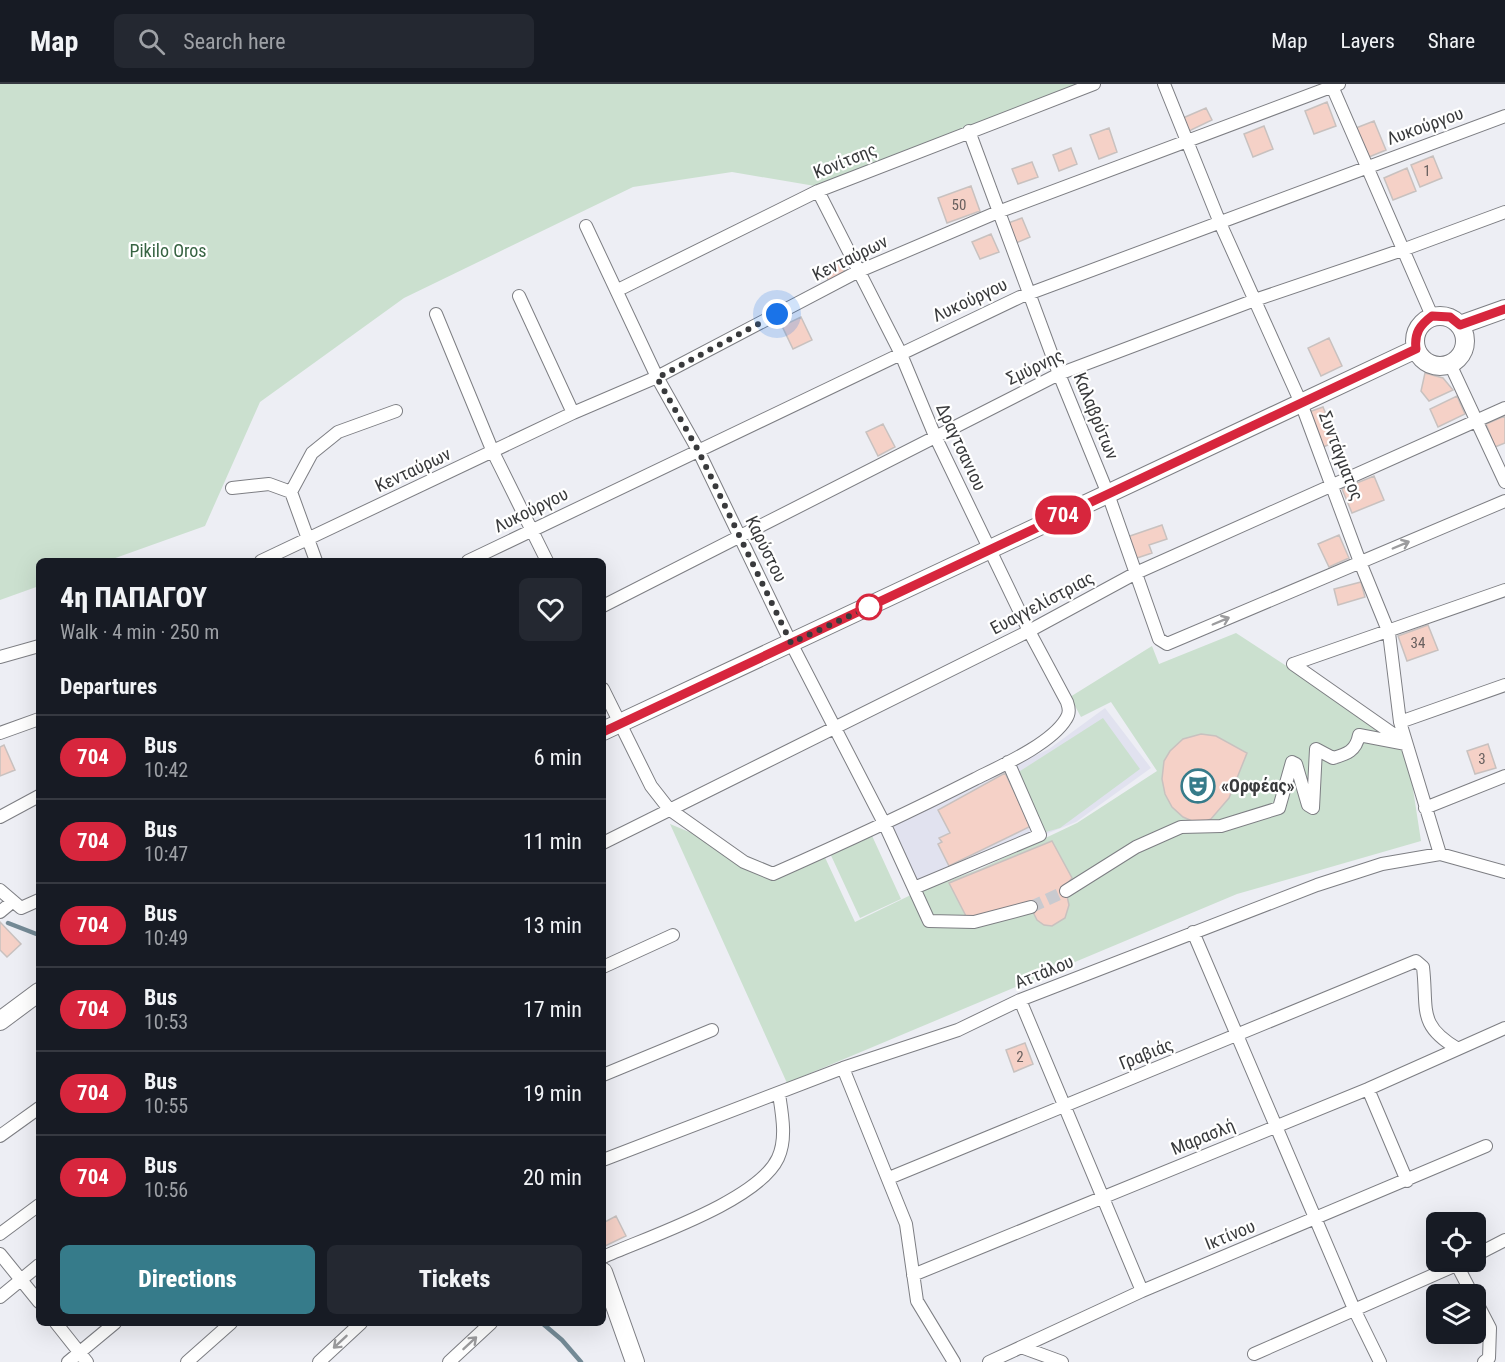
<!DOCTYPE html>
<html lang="en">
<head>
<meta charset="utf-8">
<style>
  :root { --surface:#171b24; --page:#242831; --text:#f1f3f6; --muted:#9ea1a6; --line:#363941; --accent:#367b8a }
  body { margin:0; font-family:"Roboto Condensed",sans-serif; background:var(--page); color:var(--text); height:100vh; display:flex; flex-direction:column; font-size:22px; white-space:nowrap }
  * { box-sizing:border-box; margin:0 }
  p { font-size:20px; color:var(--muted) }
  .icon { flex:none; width:33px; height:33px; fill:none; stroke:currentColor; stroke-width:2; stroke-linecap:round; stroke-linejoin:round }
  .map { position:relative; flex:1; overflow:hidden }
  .panel { position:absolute; left:36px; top:474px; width:570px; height:768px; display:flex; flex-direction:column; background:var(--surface); border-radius:9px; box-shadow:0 6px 24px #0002 }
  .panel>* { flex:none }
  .badge { padding:0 12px; border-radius:20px; font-size:21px; line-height:39px }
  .buttons { position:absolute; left:1426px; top:1128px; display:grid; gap:12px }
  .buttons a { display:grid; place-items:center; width:60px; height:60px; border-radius:9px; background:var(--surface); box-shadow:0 6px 24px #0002; font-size:30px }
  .you { position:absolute; width:30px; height:30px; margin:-15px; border:4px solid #fff; border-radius:50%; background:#1a73e8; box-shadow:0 0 0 9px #1a73e833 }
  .map>.badge { position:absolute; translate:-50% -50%; box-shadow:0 0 0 3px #fff }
  h2 { padding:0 24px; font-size:22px; line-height:54px }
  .round { display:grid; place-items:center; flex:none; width:63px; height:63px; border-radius:9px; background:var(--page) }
  .headline { display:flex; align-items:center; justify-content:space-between; height:102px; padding:0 24px }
  h1 { font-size:28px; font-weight:800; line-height:45px }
  .action { display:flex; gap:12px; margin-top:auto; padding:12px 24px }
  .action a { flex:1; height:69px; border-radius:9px; background:var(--accent); color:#fff; font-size:24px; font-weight:800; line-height:69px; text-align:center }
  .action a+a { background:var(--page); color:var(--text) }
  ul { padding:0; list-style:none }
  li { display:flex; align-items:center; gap:18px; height:84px; padding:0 24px; border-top:2px solid var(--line) }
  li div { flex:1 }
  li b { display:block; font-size:22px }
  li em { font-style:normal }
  li .badge { min-width:66px; font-weight:700; text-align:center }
  header { display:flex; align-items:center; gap:36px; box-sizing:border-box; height:84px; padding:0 30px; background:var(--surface); border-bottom:2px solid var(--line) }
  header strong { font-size:28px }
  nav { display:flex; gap:33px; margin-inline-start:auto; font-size:21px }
  .search { width:420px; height:54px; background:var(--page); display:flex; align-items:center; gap:15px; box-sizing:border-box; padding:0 21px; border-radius:9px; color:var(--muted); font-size:22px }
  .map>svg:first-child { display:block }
</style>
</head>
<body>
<header>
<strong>Map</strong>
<div class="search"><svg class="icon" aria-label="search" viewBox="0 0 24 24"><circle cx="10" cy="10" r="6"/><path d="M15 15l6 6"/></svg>Search here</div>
<nav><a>Map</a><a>Layers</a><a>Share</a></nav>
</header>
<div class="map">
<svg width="1505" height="1278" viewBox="0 0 1505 1278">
  <rect width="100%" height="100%" fill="#edeef4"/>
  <!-- built -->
  <path fill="#e1e2ef" d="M1105 624 1151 684 1076 738 919 801 891 740 1049 665Z"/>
  <!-- green -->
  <path fill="#cbe0cf" d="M0 0H1081L815 102 732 88 633 103 404 214 260 318 205 442 107 477H39V502L0 516Z
    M1236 549 1406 660 1421 757 1237 810 787 999 670 740 781 786 822 767 855 838 917 808 980 785 1077 739 1157 687 1111 618 1081 633 1070 613 1152 562 1159 580Z
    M1103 634 1140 685 1060 744 1046 748 1017 689Z
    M868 743 901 815 860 834 828 765Z"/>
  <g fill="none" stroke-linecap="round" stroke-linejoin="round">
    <!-- stream -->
    <path stroke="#748a96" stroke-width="4.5" d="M8 839 39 851
      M542 1239 562 1256 581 1278"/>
  </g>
  <!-- building -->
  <path fill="#f5d1c7" stroke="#c8c1bf" stroke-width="1.5" d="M1327 18 1336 42 1314 50 1305 27Z
    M1206 24 1212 36 1189 47 1183 34Z
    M1374 37 1386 66 1369 73 1356 44Z
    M1264 42 1273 65 1253 73 1244 50Z
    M1109 44 1117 68 1099 75 1090 51Z
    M1071 64 1077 80 1059 87 1053 71Z
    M1433 72 1442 94 1420 103 1411 81Z
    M1032 78 1038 93 1018 100 1012 85Z
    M1407 84 1416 107 1393 116 1384 94Z
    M971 102 980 127 947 139 938 114Z
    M1022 134 1030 153 1016 159 1008 139Z
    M991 150 999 168 980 175 972 158Z
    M838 175 847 192 830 200 822 183Z
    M801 233 812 256 793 265 782 242Z
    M1329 254 1342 282 1321 292 1308 264Z
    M1425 289 1443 294 1453 306 1429 317 1421 307Z
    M1457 312 1465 330 1438 343 1430 325Z
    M1323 323 1337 357 1321 364 1306 329Z
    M1505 332V359L1495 363 1486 340Z
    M883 340 895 363 878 372 866 348Z
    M1374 392 1384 416 1352 429 1342 405Z
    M1162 441 1167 455 1149 461 1152 469 1134 475 1127 453Z
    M1339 451 1349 474 1329 483 1318 460Z
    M1361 498 1365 513 1338 521 1334 505Z
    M1428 541 1438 566 1407 577 1398 552Z
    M1201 650 1216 652 1247 669 1229 714 1211 735 1199 740 1183 733 1172 723 1165 710 1162 695 1164 677 1170 667 1183 655Z
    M1488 660 1496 684 1475 690 1467 667Z
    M4 661 15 686 0 692V663Z
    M1005 689 1031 742 949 782 938 760 942 758 939 754 950 749 938 726Z
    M1052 757 1072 794 1065 803 1069 821 1065 834 1052 842 1044 841 1037 836 1033 828 967 834 949 799Z
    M0 838 21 860 7 873 0 866Z
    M1025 959 1033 980 1014 988 1006 966Z
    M616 1132 626 1152 603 1163V1139Z"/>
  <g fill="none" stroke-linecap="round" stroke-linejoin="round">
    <!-- street-tunnel -->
    <path stroke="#c9cacf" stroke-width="12" stroke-dasharray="12 6" stroke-linecap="butt" d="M1031 823 1066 807"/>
    <!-- street casing -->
    <g stroke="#7d7e83" stroke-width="14">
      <path id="street" d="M1164 0 1220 139 1301 319 1360 478 1389 549 1400 638 1440 770
        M1331 0 1432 232
        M969 47 1059 290 1108 410 1159 555 1167 560 1505 417
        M586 142 657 293 698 366 791 559 885 741 929 837 974 838 1031 823
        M618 206 818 107 1094 0
        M519 212 573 329
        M436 230 493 368 547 477
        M1450 280 1505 398
        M232 404 269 400 291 408
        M261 477 573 329 657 293 857 188 998 128 1339 0
        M316 477 291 408 312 369 338 348 396 327
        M468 477 1020 213 1505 32
        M603 522 1059 290 1255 216 1405 165 1505 128
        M0 573 39 562
        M1293 580 1505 506
        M1293 580 1403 657
        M603 605 651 702 669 725 744 778 773 790C841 760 908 729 975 695 1001 682 1051 660 1066 635 1070 629 1069 624 1067 618L1029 547 935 352 900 268 818 107
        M1400 638 1505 601
        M0 649 39 635
        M1425 724 1505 692
        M0 733 39 712
        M603 759 1029 547 1136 489 1505 324
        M914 804 1040 751 1008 678
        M0 806 21 824 39 816
        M1066 807 1136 763 1181 743 1221 742 1279 724 1292 678 1296 680 1308 721 1313 724 1316 665 1333 674C1347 670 1356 667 1359 651L1406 660
        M0 828 12 818
        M1193 848 1354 1225 1380 1278
        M603 883 673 851
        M1020 916 1142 1207
        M843 984 906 1140 917 1217 954 1278
        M603 991 712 946
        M1368 1005 1407 1097
        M0 1052 39 1024
        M603 1076 843 984 958 946 1020 916 1317 801 1382 780 1440 770 1505 788
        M889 1094 1416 877 1423 883C1428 926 1417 941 1458 965
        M0 1150 39 1121
        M0 1170 39 1218
        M1476 1171 1505 1156
        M603 1173C648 1153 758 1117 778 1074 787 1055 782 1030 779 1010
        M1457 1181 1472 1210
        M913 1191 1368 1005 1505 944
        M0 1213 39 1181
        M1476 1217 1490 1244 1489 1274 1484 1278
        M56 1239 87 1278
        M1021 1263 1062 1278
        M1254 1270 1463 1178
        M68 1278 115 1239
        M187 1278 231 1239
        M319 1278 361 1239
        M449 1278 491 1239
        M989 1278 1142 1207 1486 1062"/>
    </g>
    <!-- secondary casing -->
    <g stroke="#7d7e83" stroke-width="20">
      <path id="secondary" d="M1415 257a25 25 0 1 1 50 0a25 25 0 1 1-50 0Z
        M1460 241 1505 225
        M603 647 1416 265
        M0 937 39 908
        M603 1188 635 1278"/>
    </g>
    <!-- street -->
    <use href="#street" stroke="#fff" stroke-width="12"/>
    <!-- secondary -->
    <use href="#secondary" stroke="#fff" stroke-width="18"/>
  </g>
  <!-- one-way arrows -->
  <defs><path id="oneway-shaft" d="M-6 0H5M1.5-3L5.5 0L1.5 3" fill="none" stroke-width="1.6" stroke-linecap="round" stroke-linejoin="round" transform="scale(1.5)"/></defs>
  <g stroke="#9c9c9e">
    <use href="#oneway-shaft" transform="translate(1401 461) rotate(-23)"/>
    <use href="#oneway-shaft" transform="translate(1221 537) rotate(-23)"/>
    <use href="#oneway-shaft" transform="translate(340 1258) rotate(137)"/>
    <use href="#oneway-shaft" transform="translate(470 1259) rotate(-43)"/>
  </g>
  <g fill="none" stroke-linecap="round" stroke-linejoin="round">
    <!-- line casing -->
    <g stroke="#fff" stroke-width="14">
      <path id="line" d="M603 648 1416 265C1414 249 1420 241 1432 232L1450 233 1460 241 1505 225"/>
    </g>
    <!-- line -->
    <use href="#line" stroke="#d7263d" stroke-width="9"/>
    <!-- walk -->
    <path stroke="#393a3c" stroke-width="6" stroke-dasharray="0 10.8" d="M777 230 657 294 698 366 791 559 869 523"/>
  </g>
  <!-- icons -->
  <defs>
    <g id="theatre-ring" transform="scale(1.725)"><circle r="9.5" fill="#fff" stroke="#367b8a" stroke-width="1.5"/><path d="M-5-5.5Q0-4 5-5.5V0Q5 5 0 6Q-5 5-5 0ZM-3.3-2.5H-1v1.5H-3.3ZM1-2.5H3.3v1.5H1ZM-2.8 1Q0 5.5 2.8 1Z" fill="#367b8a"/></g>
  </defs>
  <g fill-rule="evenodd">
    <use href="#theatre-ring" x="1198" y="702"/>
  </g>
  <!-- markers -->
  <circle fill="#fff" stroke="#d7263d" stroke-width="3" cx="869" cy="523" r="12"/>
  <g text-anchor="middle" stroke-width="4.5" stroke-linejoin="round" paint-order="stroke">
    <!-- number labels -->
    <g font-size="15" fill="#68605f">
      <text x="1427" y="92">1</text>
      <text x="959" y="126">50</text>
      <text x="1418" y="564">34</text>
      <text x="1482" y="680">3</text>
      <text x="1020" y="978">2</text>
    </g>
    <!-- street labels -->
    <g font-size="18" fill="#393a3c" stroke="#fff">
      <text transform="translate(1425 42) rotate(-20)" y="6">Λυκούργου</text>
      <text transform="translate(845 77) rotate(-22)" y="6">Κονίτσης</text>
      <text transform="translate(850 174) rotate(-26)" y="6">Κενταύρων</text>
      <text transform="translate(970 216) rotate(-25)" y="6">Λυκούργου</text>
      <text transform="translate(1035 283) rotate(-25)" y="6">Σμύρνης</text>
      <text transform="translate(1096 332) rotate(68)" y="6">Καλαβρύτων</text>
      <text transform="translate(961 363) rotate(65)" y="6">Δραγτσανιου</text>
      <text transform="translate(1341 372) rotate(69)" y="6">Συντάγματος</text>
      <text transform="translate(413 386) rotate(-25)" y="6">Κενταύρων</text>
      <text transform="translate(531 426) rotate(-26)" y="6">Λυκούργου</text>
      <text transform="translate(766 465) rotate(64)" y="6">Καρύστου</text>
      <text transform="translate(1042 519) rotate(-28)" y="6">Ευαγγελίστριας</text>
      <text transform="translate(1044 888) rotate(-22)" y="6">Αττάλου</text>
      <text transform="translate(1146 970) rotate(-22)" y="6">Γραβιάς</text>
      <text transform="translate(1203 1053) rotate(-22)" y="6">Μαρασλή</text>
      <text transform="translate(1230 1151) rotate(-22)" y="6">Ικτίνου</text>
    </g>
    <!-- park labels -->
    <g font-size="18" fill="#376342" stroke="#fff">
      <text x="168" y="173">Pikilo Oros</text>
    </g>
    <!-- poi labels -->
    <g font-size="18" font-weight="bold" fill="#393a3c" stroke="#fff" text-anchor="start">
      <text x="1221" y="708">«Ορφέας»</text>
    </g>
  </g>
</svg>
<div class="buttons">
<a><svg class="icon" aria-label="locate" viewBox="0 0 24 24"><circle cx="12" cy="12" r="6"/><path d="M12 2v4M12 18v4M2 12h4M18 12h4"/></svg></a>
<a><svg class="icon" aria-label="layers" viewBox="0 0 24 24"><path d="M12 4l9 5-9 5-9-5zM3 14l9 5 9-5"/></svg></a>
</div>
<div class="you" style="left:777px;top:230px"></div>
<b class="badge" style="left:1063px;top:431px;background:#d7263d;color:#fff">704</b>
<section class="panel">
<div class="headline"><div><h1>4η ΠΑΠΑΓΟΥ</h1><p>Walk · 4 min · 250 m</p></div><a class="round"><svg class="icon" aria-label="heart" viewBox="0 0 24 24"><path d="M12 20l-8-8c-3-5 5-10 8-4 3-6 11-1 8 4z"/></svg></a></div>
<h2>Departures</h2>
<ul>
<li><span class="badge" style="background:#d7263d;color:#fff">704</span><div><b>Bus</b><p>10:42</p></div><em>6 min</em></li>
<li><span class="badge" style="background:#d7263d;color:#fff">704</span><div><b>Bus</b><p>10:47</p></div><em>11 min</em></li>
<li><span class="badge" style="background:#d7263d;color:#fff">704</span><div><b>Bus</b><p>10:49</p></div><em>13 min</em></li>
<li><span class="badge" style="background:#d7263d;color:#fff">704</span><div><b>Bus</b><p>10:53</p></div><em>17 min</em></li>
<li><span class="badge" style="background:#d7263d;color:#fff">704</span><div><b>Bus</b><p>10:55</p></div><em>19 min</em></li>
<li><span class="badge" style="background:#d7263d;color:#fff">704</span><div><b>Bus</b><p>10:56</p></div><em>20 min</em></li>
</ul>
<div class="action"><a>Directions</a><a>Tickets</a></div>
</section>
</div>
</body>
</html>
